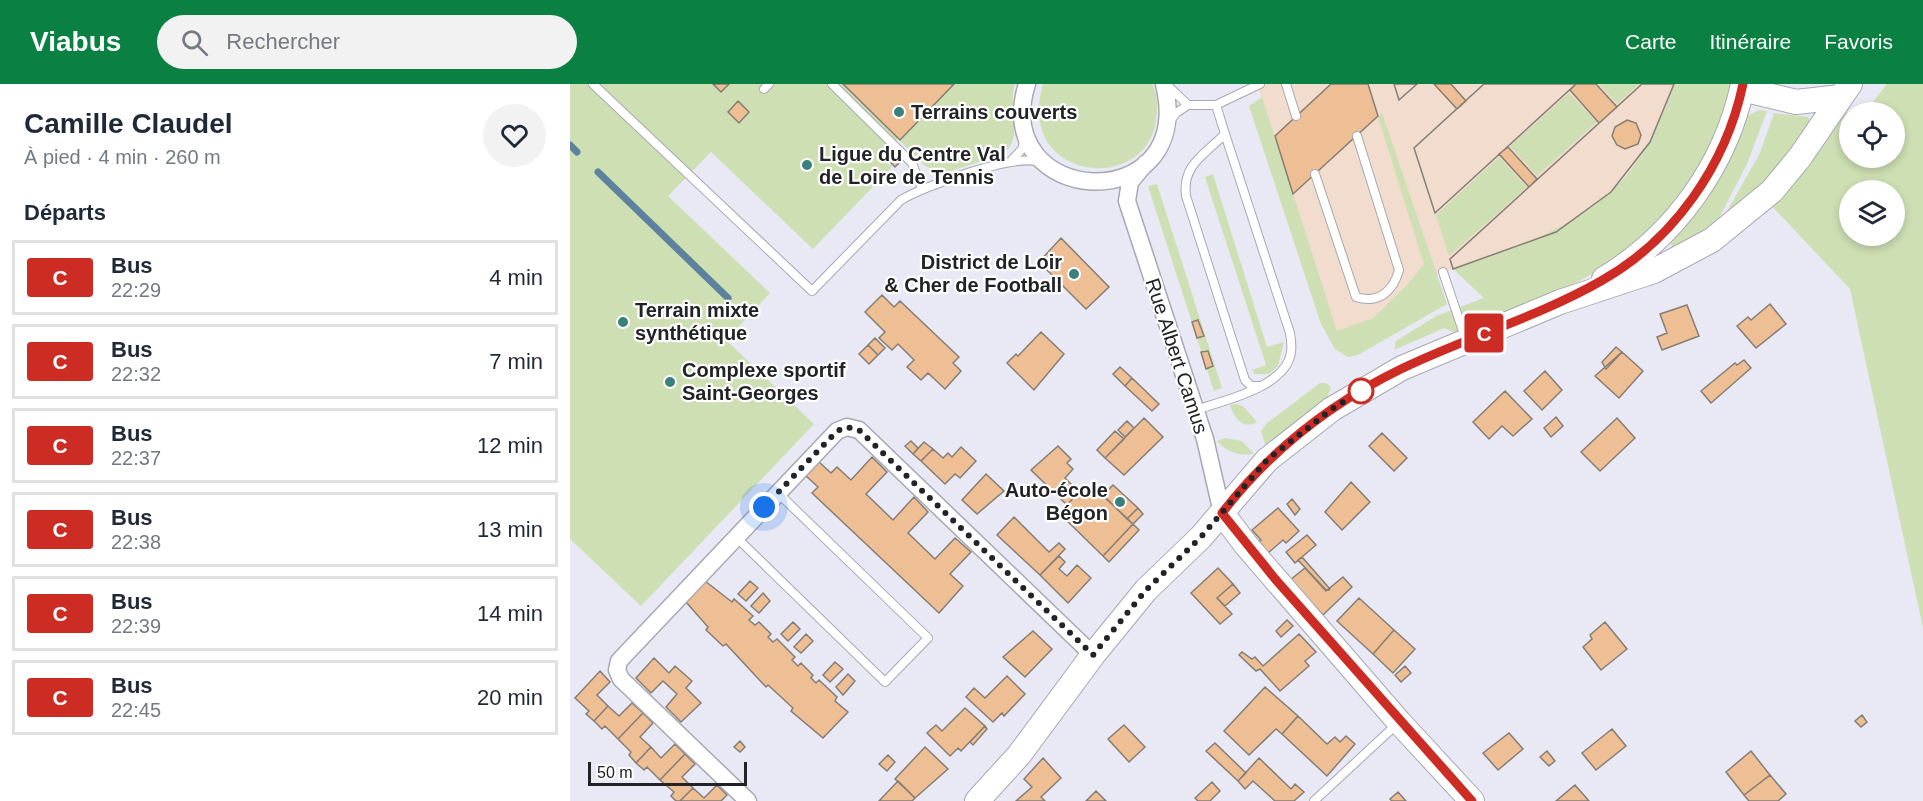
<!DOCTYPE html>
<html lang="fr">
<head>
<meta charset="utf-8">
<style>
  :root { --surface:#fff; --page:#f2f2f3; --text:#1f2937; --muted:#747a83; --line:#e0e1e3; --accent:#0b8043 }
  body { margin:0; font-family:Arial,sans-serif; background:var(--page); color:var(--text); height:100vh; display:flex; flex-direction:column; font-size:22px; white-space:nowrap }
  * { box-sizing:border-box; margin:0 }
  p { font-size:20px; color:var(--muted) }
  .icon { flex:none; width:33px; height:33px; fill:none; stroke:currentColor; stroke-width:2; stroke-linecap:round; stroke-linejoin:round }
  .map { position:relative; flex:1; overflow:hidden }
  .panel { display:flex; flex-direction:column; background:var(--surface); width:570px }
  .panel>* { flex:none }
  .badge { padding:0 12px; border-radius:4px; font-size:21px; line-height:39px }
  .fabs { position:absolute; left:1269px; top:18px; display:grid; gap:12px }
  .fabs a { display:grid; place-items:center; width:66px; height:66px; border-radius:50%; background:var(--surface); box-shadow:0 3px 9px #0003; font-size:30px }
  .scale { position:absolute; left:18px; bottom:15px; width:159px; box-sizing:border-box; padding-left:6px; border:3px solid #222327; border-top:0; font-size:16px; line-height:21px; white-space:nowrap; color:#222327; -webkit-text-stroke:4px #fff; paint-order:stroke }
  .you { position:absolute; width:30px; height:30px; margin:-15px; border:4px solid #fff; border-radius:50%; background:#1a73e8; box-shadow:0 0 0 9px #1a73e833 }
  .map>.badge { position:absolute; translate:-50% -50%; box-shadow:0 0 0 3px #fff }
  h2 { padding:0 24px; font-size:22px; line-height:54px }
  .round { display:grid; place-items:center; flex:none; width:63px; height:63px; border-radius:32px; background:var(--page) }
  .head { display:flex; align-items:center; justify-content:space-between; height:102px; padding:0 24px }
  h1 { font-size:28px; font-weight:600; line-height:45px }
  ul { padding:0; list-style:none }
  li { display:flex; align-items:center; gap:18px; height:75px; margin:0 12px 9px; padding:0 12px; border:3px solid var(--line); border-radius:0px }
  li div { flex:1 }
  li b { display:block; font-size:22px }
  li em { font-style:normal }
  li .badge { min-width:66px; font-weight:700; text-align:center }
  header { display:flex; align-items:center; gap:36px; box-sizing:border-box; height:84px; padding:0 30px; background:var(--accent); color:#fff }
  header strong { font-size:28px }
  nav { display:flex; gap:33px; margin-inline-start:auto; font-size:21px }
  .search { width:420px; height:54px; background:var(--page); display:flex; align-items:center; gap:15px; box-sizing:border-box; padding:0 21px; border-radius:33px; color:var(--muted); font-size:22px }
  main { display:flex; flex:1; min-height:0 }
  .map>svg:first-child { display:block }
</style>
</head>
<body>
<header>
<strong>Viabus</strong>
<div class="search"><svg class="icon" aria-label="search" viewBox="0 0 24 24"><circle cx="10" cy="10" r="6"/><path d="M15 15l6 6"/></svg>Rechercher</div>
<nav><a>Carte</a><a>Itinéraire</a><a>Favoris</a></nav>
</header>
<main>
<section class="panel">
<div class="head"><div><h1>Camille Claudel</h1><p>À pied · 4 min · 260 m</p></div><a class="round"><svg class="icon" aria-label="heart" viewBox="0 0 24 24"><path d="M12 20l-8-8c-3-5 5-10 8-4 3-6 11-1 8 4z"/></svg></a></div>
<h2>Départs</h2>
<ul>
<li><span class="badge" style="background:#cc2c24;color:#fff">C</span><div><b>Bus</b><p>22:29</p></div><em>4 min</em></li>
<li><span class="badge" style="background:#cc2c24;color:#fff">C</span><div><b>Bus</b><p>22:32</p></div><em>7 min</em></li>
<li><span class="badge" style="background:#cc2c24;color:#fff">C</span><div><b>Bus</b><p>22:37</p></div><em>12 min</em></li>
<li><span class="badge" style="background:#cc2c24;color:#fff">C</span><div><b>Bus</b><p>22:38</p></div><em>13 min</em></li>
<li><span class="badge" style="background:#cc2c24;color:#fff">C</span><div><b>Bus</b><p>22:39</p></div><em>14 min</em></li>
<li><span class="badge" style="background:#cc2c24;color:#fff">C</span><div><b>Bus</b><p>22:45</p></div><em>20 min</em></li>
</ul>
</section>
<div class="map">
<svg width="1353" height="717" viewBox="0 0 1353 717">
  <rect width="100%" height="100%" fill="#e8e9f5"/>
  <!-- education -->
  <path fill="#f1dcce" d="M687 0H1104L1089 40 1069 75 1041 108 1023 123 986 148 964 158 838 200 803 234 767 247Z"/>
  <!-- green -->
  <path fill="#cedfb3" fill-rule="evenodd" d="M0 0H445C437 25 455 53 433 70L372 90 355 82 328 55 311 73 322 83 243 165 141 68 98 112 200 209 156 256 244 340 71 522 0 455Z
    M473 0H582C588 11 588 24 586 36 576 112 444 97 473 0Z
    M1029 0H1069L1047 20Z
    M1104 0H1163C1146 76 1094 148 1027 187 983 213 933 230 885 249L874 244 824 266 826 257 866 232 914 214 883 185C995 147 1065 122 1104 0Z
    M1317 0H1353V544L1280 205 1198 118 1268 26 1279 29 1280 74H1324V28H1295ZM1280 106H1324V152H1280Z
    M999 9 1027 38 967 92 940 62Z
    M692 13 767 247 803 234 838 200 854 180 808 33 812 29 877 220 788 271 778 273 765 265 751 240 679 22Z
    M1189 26 1197 27 1177 80 1148 136 1110 166 1102 164 1101 158 1139 112 1160 74 1176 33Z
    M1204 29 1238 33 1242 39 1190 110 1155 131 1190 69Z
    M929 73 957 103 879 172 866 131Z
    M643 90 697 263 714 258 708 282 699 290H684L682 286 696 281 635 93Z
    M587 100 652 304 644 307 578 102Z
    M750 299H756L761 303 757 314 696 363 691 347 696 340Z
    M667 320 674 323 687 338C673 346 664 334 660 321Z
    M655 354 672 357 684 370C669 372 658 369 647 357Z"/>
  <g fill="none" stroke-linecap="round" stroke-linejoin="round">
    <!-- stream -->
    <path stroke="#5c829d" stroke-width="7" d="M0 61 7 68
      M28 88 158 214"/>
  </g>
  <!-- building -->
  <path fill="#eebf94" stroke="#867d75" stroke-width="1.5" fill-rule="evenodd" d="M143 0H159L151 8Z
    M273 0H384L330 56Z
    M761 0H798L808 32 723 110 705 52Z
    M824 0H847L829 16Z
    M824 0H847L829 16Z
    M864 0H881L896 17 887 25Z
    M914 0H1006L865 129 844 64Z
    M914 0H1006L865 129 844 64Z
    M1006 0H1026L1047 23 1029 39 1000 6Z
    M1072 0H1104L1080 58 1041 108 986 148 883 185 880 175ZM1057 36 1066 39 1071 51 1068 60 1055 65 1047 61 1042 52 1045 43Z
    M1072 0H1104L1080 58 1041 108 986 148 883 185 880 175Z
    M168 17 179 28 169 39 158 28Z
    M938 63 967 95 959 103 929 70Z
    M321 67 331 77 325 83 315 73Z
    M491 154 539 203 516 225 469 178Z
    M312 211 324 223 330 217 389 273 383 279 391 287 375 305 358 289 351 296 337 283 344 276 328 260 322 266 309 254 315 248 295 228Z
    M1200 220 1216 240 1186 264 1167 242 1178 233 1181 236Z
    M1117 221 1129 252 1092 266 1087 253 1097 249 1090 230Z
    M628 236 634 252 627 254 622 238Z
    M471 248 494 270 464 306 437 279 446 270 448 272Z
    M305 254 315 264 308 271 298 261Z
    M298 261 308 271 299 280 289 270Z
    M1046 263 1052 268 1036 285 1032 278Z
    M638 267 643 282 636 285 631 268Z
    M1052 268 1073 287 1049 314 1025 292Z
    M1174 276 1181 284 1141 319 1131 307 1165 279 1167 281Z
    M550 283 562 294 555 302 543 290Z
    M975 287 992 306 972 326 954 307Z
    M562 294 589 320 582 327 555 302Z
    M935 307 962 335 943 352 932 342 919 355 903 338Z
    M986 333 993 342 981 353 974 344Z
    M574 334 593 353 554 391 535 374Z
    M1047 334 1065 354 1030 387 1011 368Z
    M557 337 564 344 555 353 548 346Z
    M545 347 554 355 535 374 527 366Z
    M812 349 837 374 824 387 799 362Z
    M341 357 348 364 343 370 335 362Z
    M354 358 363 365 351 377 343 370Z
    M488 362 501 375 497 379 503 385 495 394 509 408 497 421 461 386Z
    M391 363 406 377 390 394 385 390 375 400 351 377 363 365 373 374 378 369 382 373Z
    M302 373 317 388 296 410 323 436 344 413 358 428 338 449 365 475 385 454 401 468 380 490 393 502 369 529 242 409 248 403 235 391 248 377 261 389 267 383 281 396Z
    M416 390 434 407 407 430 392 416Z
    M781 398 800 418 772 446 755 428Z
    M516 401 527 411 529 408 563 440 533 472 489 429Z
    M543 401 568 424 557 435 533 411Z
    M722 415 730 425 725 431 717 420Z
    M568 424 573 430 563 440 557 435Z
    M708 424 729 447 716 459 713 456 697 470 687 460 691 456 682 446Z
    M444 433 479 468 489 459 495 465 470 491 427 451Z
    M563 440 569 446 539 478 533 472Z
    M737 451 746 461 725 479 716 468Z
    M489 472 495 478 489 485 497 492 507 481 521 494 498 519 470 491Z
    M732 473 760 505 759 506H756L728 476Z
    M648 484 663 500 647 514 662 530 650 540 621 509Z
    M735 484 756 507 773 493 782 503 753 531 720 496Z
    M135 497 162 518 164 515 183 532 179 536 185 541 189 538 201 550 198 553 203 558 207 555 225 573 222 576 228 582 231 579 243 591 241 594 246 599 249 596 267 613 265 617 278 628 253 654 221 627 223 624 198 601 196 603 156 560 153 562 136 546 138 543 116 518Z
    M180 497 188 504 176 517 168 510Z
    M663 500 670 509 655 522 647 514Z
    M193 509 200 517 189 529 181 522Z
    M789 514 824 546 803 570 767 537Z
    M717 536 723 542 711 553 706 547Z
    M223 538 230 545 218 557 211 550Z
    M1035 538 1057 565 1031 586 1013 563 1022 555 1020 551Z
    M824 546 845 565 823 589 803 570Z
    M463 547 482 565 455 593 433 573Z
    M236 550 243 557 231 569 224 563Z
    M729 550 746 568 735 577 739 582 710 607 690 585 686 587 669 571 672 568 682 575 685 573 693 582Z
    M84 574 99 589 105 582 122 597 116 604 131 619 111 638 96 623 107 610 93 597 81 609 66 594Z
    M265 578 273 585 260 598 253 591Z
    M835 582 841 589 831 598 825 591Z
    M30 587 40 598 27 611 38 622 24 637 16 630 19 627 5 614Z
    M278 590 285 597 273 611 266 603Z
    M437 592 455 610 434 632 432 629 423 638 396 613 404 604 415 614Z
    M695 603 728 632 712 650 706 645 679 671 654 647Z
    M62 619 73 629 48 655 35 642 32 645 24 637 38 622 49 632Z
    M395 624 415 642 391 667 388 664 380 672 357 649 366 641 372 647Z
    M73 629 83 639 70 653 81 663 66 679 59 671 61 668 48 655Z
    M1292 631 1297 638 1291 643 1285 637Z
    M728 632 757 660 765 653 770 658 776 652 785 660 757 692 712 650Z
    M554 641 575 663 559 678 538 655Z
    M415 642 417 645 403 661 400 658Z
    M1042 645 1056 662 1026 686 1012 669Z
    M939 649 953 665 928 686 913 669Z
    M170 657 175 663 170 668 164 663Z
    M645 659 676 689 668 697 636 667Z
    M105 660 115 670 90 696 77 683 74 686 66 679 81 663 91 674Z
    M355 663 378 685 345 714 325 695Z
    M977 667 985 677 979 682 970 673Z
    M1181 667 1200 691 1174 711 1156 688Z
    M115 670 125 680 112 693 123 704 110 717H106L101 712 104 708 90 696Z
    M318 671 325 678 317 687 309 680Z
    M473 674 491 694 471 713 475 717H446L462 703 454 695Z
    M689 674 721 705 725 700 734 708 724 717H705L683 697 675 705 668 697Z
    M1200 691 1216 710 1208 717H1179L1174 711Z
    M328 697 345 714 342 717H309Z
    M642 698 650 707 640 717H628L625 714Z
    M147 701 157 711 151 717H110L123 704 134 714Z
    M1005 701 1019 717H986Z
    M526 707 536 717H516Z
    M828 708 836 717H822L820 715Z"/>
  <g fill="none" stroke-linecap="round" stroke-linejoin="round">
    <!-- lane casing -->
    <g stroke="#a7a8b3" stroke-width="10">
      <path id="lane" d="M23 0 242 207 331 116C354 102 446 69 468 78
        M262 0 342 79 352 105
        M596 0 618 21H646L690 0
        M716 0 726 32
        M194 5 199 0
        M646 21 655 50
        M597 41 606 29 618 21
        M442 76 453 64 454 51
        M745 90 786 213C808 220 823 208 829 186L787 52
        M873 188 896 256
        M625 326C653 317 717 303 721 268 722 262 721 255 720 249L655 50C634 71 612 81 616 112L675 296 681 302H691
        M166 453 315 598 358 554 208 409
        M744 717 827 640"/>
    </g>
    <!-- street casing -->
    <g stroke="#a7a8b3" stroke-width="19">
      <path id="street" d="M457 0C418 124 627 136 594 0
        M576 79 560 98 557 117 635 355 652 429
        M178 717 51 595 47 586 49 577 267 347 277 343 289 346 523 571"/>
    </g>
    <!-- secondary casing -->
    <g stroke="#a7a8b3" stroke-width="26">
      <path id="secondary" d="M1172 5 1226 18 1271 13
        M1034 195C1105 152 1156 81 1173 0
        M652 429 676 461 829 638 902 717
        M407 717 449 671 523 571 576 506 631 453 697 376 762 325 832 284 990 218 1084 187 1142 156 1202 107 1230 73 1280 0"/>
    </g>
    <!-- lane -->
    <use href="#lane" stroke="#fff" stroke-width="8"/>
    <!-- street -->
    <use href="#street" stroke="#fff" stroke-width="16"/>
    <!-- secondary -->
    <use href="#secondary" stroke="#fff" stroke-width="24"/>
  </g>
  <g fill="none" stroke-linecap="round" stroke-linejoin="round">
    <!-- line casing -->
    <g stroke="#fff" stroke-width="14">
      <path id="line" d="M902 717 706 496 652 429C700 367 761 319 831 285 897 253 968 233 1031 197 1104 156 1156 81 1173 0"/>
    </g>
    <!-- line -->
    <use href="#line" stroke="#cc2c24" stroke-width="9"/>
    <!-- walk -->
    <path stroke="#222327" stroke-width="6" stroke-dasharray="0 10.8" d="M194 423 267 347 277 343 289 346 523 571 576 506 631 453 697 376 762 325 794 305 791 307"/>
  </g>
  <!-- markers -->
  <g fill="#3a817c" stroke="#fff" stroke-width="2">
    <circle cx="329" cy="28" r="6"/>
    <circle cx="237" cy="81" r="6"/>
    <circle cx="504" cy="190" r="6"/>
    <circle cx="53" cy="238" r="6"/>
    <circle cx="100" cy="298" r="6"/>
    <circle cx="550" cy="418" r="6"/>
  </g>
  <circle fill="#fff" stroke="#cc2c24" stroke-width="3" cx="791" cy="307" r="12"/>
  <g text-anchor="middle" stroke-width="4.5" stroke-linejoin="round" paint-order="stroke">
    <!-- poi labels -->
    <g font-size="20" font-weight="bold" fill="#222327" stroke="#fff" text-anchor="start">
      <text x="341" y="35">Terrains couverts</text>
      <text x="249" y="77">Ligue du Centre Val<tspan x="249" dy="23">de Loire de Tennis</tspan></text>
      <text x="492" y="185" text-anchor="end">District de Loir<tspan x="492" dy="23">&amp; Cher de Football</tspan></text>
      <text x="65" y="233">Terrain mixte<tspan x="65" dy="23">synthétique</tspan></text>
      <text x="112" y="293">Complexe sportif<tspan x="112" dy="23">Saint-Georges</tspan></text>
      <text x="538" y="413" text-anchor="end">Auto-école<tspan x="538" dy="23">Bégon</tspan></text>
    </g>
    <!-- street labels -->
    <g font-size="20" fill="#222327" stroke="#fff">
      <text transform="translate(607 272) rotate(72)" y="7">Rue Albert Camus</text>
    </g>
  </g>
</svg>
<div class="fabs">
<a><svg class="icon" aria-label="locate" viewBox="0 0 24 24"><circle cx="12" cy="12" r="6"/><path d="M12 2v4M12 18v4M2 12h4M18 12h4"/></svg></a>
<a><svg class="icon" aria-label="layers" viewBox="0 0 24 24"><path d="M12 4l9 5-9 5-9-5zM3 14l9 5 9-5"/></svg></a>
</div>
<div class="scale">50 m</div>
<div class="you" style="left:194px;top:423px"></div>
<b class="badge" style="left:914px;top:249px;background:#cc2c24;color:#fff">C</b>
</div>
</main>
</body>
</html>
